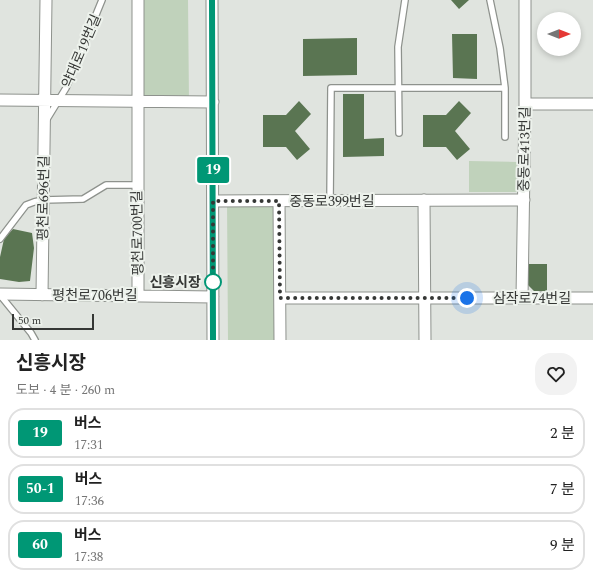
<!DOCTYPE html>
<html lang="ko">
<head>
<meta charset="utf-8">
<style>
  :root { --surface:#fff; --page:#f2f2f2; --text:#222; --muted:#767676; --line:#e0e0e0 }
  body { margin:0; font-family:Spectral,"Noto Sans KR",serif; background:var(--page); color:var(--text); height:100vh; display:flex; flex-direction:column; font-size:15px; white-space:nowrap }
  * { box-sizing:border-box; margin:0 }
  p { font-size:13px; color:var(--muted) }
  .icon { flex:none; width:22px; height:22px; fill:none; stroke:currentColor; stroke-width:2; stroke-linecap:round; stroke-linejoin:round }
  .map { position:relative; height:340px; overflow:hidden }
  .panel { display:flex; flex-direction:column; background:var(--surface); flex:1 }
  .panel>* { flex:none }
  .badge { padding:0 8px; border-radius:3px; font-size:14px; line-height:26px }
  .needle { width:26px; rotate:90deg }
  .fabs { position:absolute; left:537px; top:12px; display:grid; gap:8px }
  .fabs a { display:grid; place-items:center; width:44px; height:44px; border-radius:50%; background:var(--surface); box-shadow:0 2px 6px #0003; font-size:20px }
  .scale { position:absolute; left:12px; bottom:10px; width:82px; box-sizing:border-box; padding-left:4px; border:2px solid #353735; border-top:0; font-size:11px; line-height:14px; white-space:nowrap; color:#353735; -webkit-text-stroke:3px #edf2ec; paint-order:stroke }
  .you { position:absolute; width:20px; height:20px; margin:-10px; border:3px solid #fff; border-radius:50%; background:#1a73e8; box-shadow:0 0 0 6px #1a73e833 }
  .map>.badge { position:absolute; translate:-50% -50%; box-shadow:0 0 0 2px #fff }
  .round { display:grid; place-items:center; flex:none; width:42px; height:42px; border-radius:16px; background:var(--page) }
  .head { display:flex; align-items:center; justify-content:space-between; height:68px; padding:0 16px }
  h1 { font-size:19px; font-weight:700; line-height:30px }
  ul { padding:0; list-style:none }
  li { display:flex; align-items:center; gap:12px; height:50px; margin:0 8px 6px; padding:0 8px; border:2px solid var(--line); border-radius:16px }
  li div { flex:1 }
  li b { display:block; font-size:15px }
  li em { font-style:normal }
  li .badge { min-width:44px; font-weight:700; text-align:center }
  .map>svg:first-child { display:block }
</style>
</head>
<body>
<div class="map">
<svg width="593" height="340" viewBox="0 0 593 340">
  <rect width="100%" height="100%" fill="#e0e4df"/>
  <!-- green -->
  <path fill="#c0d2bb" d="M138 0H188L189 102 138 101Z
    M469 161 517 162V192H469Z
    M227 201H279L280 340H228Z"/>
  <!-- building -->
  <path fill="#5a7552" d="M451 0H469L459 9Z
    M452 34H477V79L453 78Z
    M357 38V75L303 76V39Z
    M343 94H364V139L384 138V156L343 157Z
    M299 101 311 114 295 131 310 149 297 160 286 147H263V115H286Z
    M459 101 471 113 455 131 470 149 457 160 446 147H423V115H446Z
    M13 229 32 233 34 248 30 281 19 282 0 279V257L4 239Z
    M528 264H547V291H534L528 285Z"/>
  <g fill="none" stroke-linecap="round" stroke-linejoin="round">
    <!-- service casing -->
    <g stroke="#8e928d" stroke-width="8">
      <path id="service" d="M490 0 500 48 505 88V137
        M47 119 66 88 102 0
        M399 133 398 47 405 0
        M330 201 331 88H505
        M0 239 26 205 34 202 43 200 83 199 106 185H138
        M0 295 31 333 35 340"/>
    </g>
    <!-- minor casing -->
    <g stroke="#8e928d" stroke-width="13">
      <path id="minor" d="M212 0 213 340
        M0 100 213 102
        M525 104H593
        M424 200 425 340
        M213 201 524 200
        M279 201 280 340
        M0 294 213 297
        M42 295 46 0
        M138 295V0
        M280 298H593
        M522 298 525 104V0"/>
    </g>
    <!-- service -->
    <use href="#service" stroke="#fff" stroke-width="5.5"/>
    <!-- minor -->
    <use href="#minor" stroke="#fff" stroke-width="11"/>
  </g>
  <g fill="none" stroke-linecap="round" stroke-linejoin="round">
    <!-- line casing -->
    <g stroke="#fff" stroke-width="9">
      <path id="line" d="M212 0 213 340"/>
    </g>
    <!-- line -->
    <use href="#line" stroke="#009775" stroke-width="6"/>
    <!-- walk -->
    <path stroke="#353735" stroke-width="4" stroke-dasharray="0 7.2" d="M213 282V201H279L280 298H467"/>
  </g>
  <!-- markers -->
  <circle fill="#fff" stroke="#009775" stroke-width="2" cx="213" cy="282" r="8"/>
  <g text-anchor="middle" stroke-width="4" stroke-linejoin="round" paint-order="stroke">
    <!-- street labels -->
    <g font-size="14" fill="#353735" stroke="#edf2ec">
      <text transform="translate(81 51) rotate(-67)" y="5">약대로19번길</text>
      <text transform="translate(524 149) rotate(-89)" y="5">중동로413번길</text>
      <text transform="translate(43 198) rotate(-89)" y="5">평천로696번길</text>
      <text x="332" y="206">중동로399번길</text>
      <text transform="translate(137 233) rotate(-91)" y="5">평천로700번길</text>
      <text x="95" y="300">평천로706번길</text>
      <text x="532" y="303">삼작로74번길</text>
    </g>
    <!-- stop labels -->
    <g font-size="14" font-weight="bold" fill="#353735" stroke="#edf2ec" text-anchor="end">
      <text x="201" y="287">신흥시장</text>
    </g>
  </g>
</svg>
<div class="fabs">
<a><svg class="needle" viewBox="-14 -14 28 28"><path d="M0-13l5 13h-10z" fill="#e53935"/><path d="M0 13l5-13h-10z" fill="#767676"/></svg></a>
</div>
<div class="scale">50 m</div>
<div class="you" style="left:467px;top:298px"></div>
<b class="badge" style="left:213px;top:170px;background:#009775;color:#fff">19</b>
</div>
<section class="panel">
<div class="head"><div><h1>신흥시장</h1><p>도보 · 4 분 · 260 m</p></div><a class="round"><svg class="icon" aria-label="heart" viewBox="0 0 24 24"><path d="M12 20l-8-8c-3-5 5-10 8-4 3-6 11-1 8 4z"/></svg></a></div>
<ul>
<li><span class="badge" style="background:#009775;color:#fff">19</span><div><b>버스</b><p>17:31</p></div><em>2 분</em></li>
<li><span class="badge" style="background:#009775;color:#fff">50-1</span><div><b>버스</b><p>17:36</p></div><em>7 분</em></li>
<li><span class="badge" style="background:#009775;color:#fff">60</span><div><b>버스</b><p>17:38</p></div><em>9 분</em></li>
</ul>
</section>
</body>
</html>
